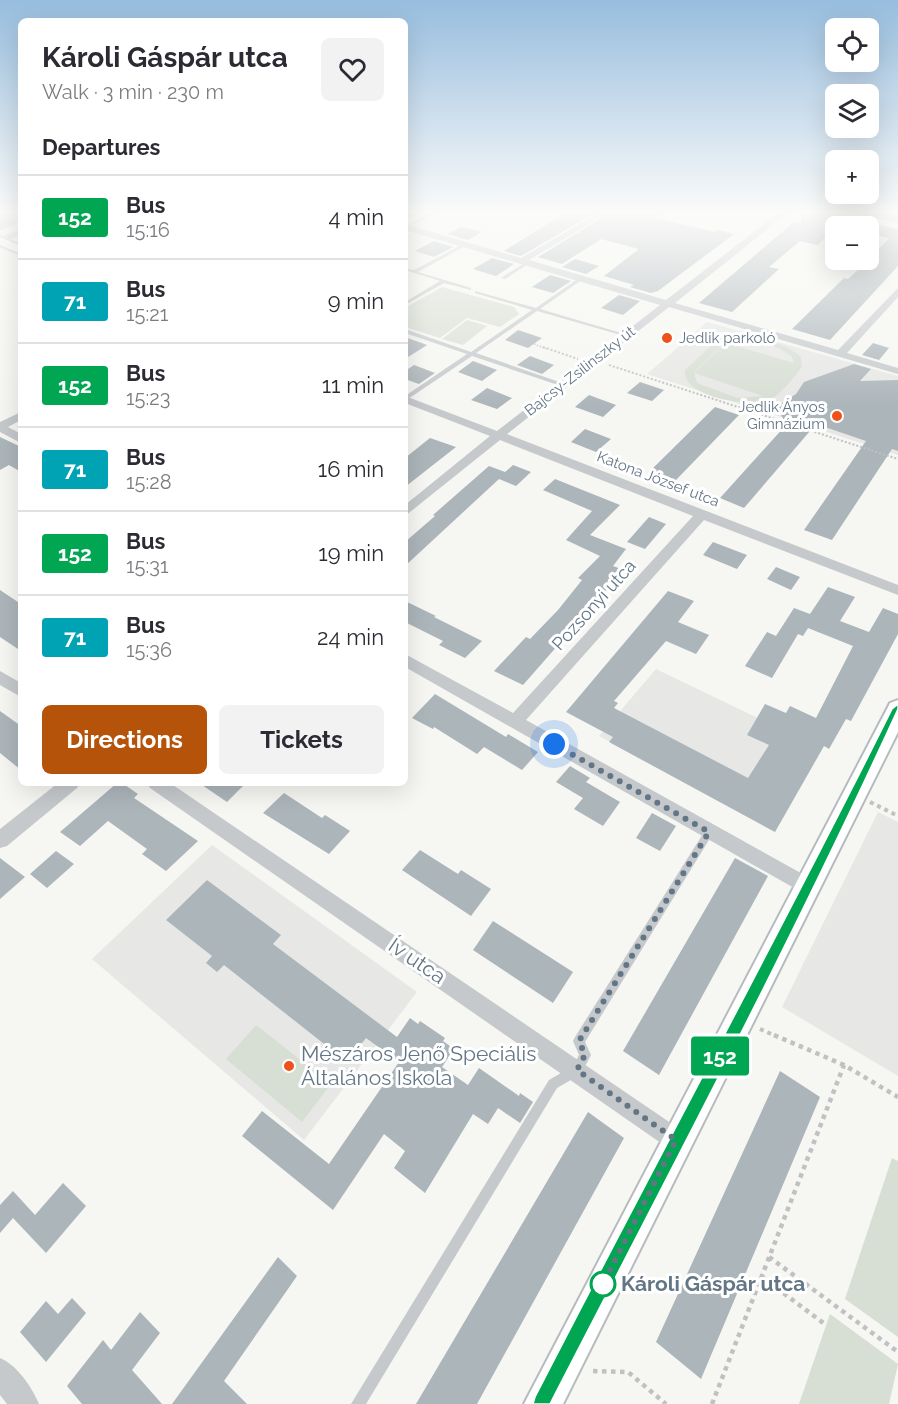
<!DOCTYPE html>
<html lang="en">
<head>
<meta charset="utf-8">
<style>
  :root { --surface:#fff; --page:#f2f2f3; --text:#2b2b33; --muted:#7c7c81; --line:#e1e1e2; --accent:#b45309 }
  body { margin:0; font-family:Raleway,sans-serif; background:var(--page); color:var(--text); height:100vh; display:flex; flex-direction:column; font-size:22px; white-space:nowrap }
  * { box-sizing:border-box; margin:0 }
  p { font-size:20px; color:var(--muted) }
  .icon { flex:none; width:33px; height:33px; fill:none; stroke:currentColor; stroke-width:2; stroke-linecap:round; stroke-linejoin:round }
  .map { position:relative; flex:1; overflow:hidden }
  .panel { position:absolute; left:18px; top:18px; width:390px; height:768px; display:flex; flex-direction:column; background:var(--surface); border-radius:9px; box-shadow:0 6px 24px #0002 }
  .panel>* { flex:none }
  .badge { padding:0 12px; border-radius:4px; font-size:21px; line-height:39px }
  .buttons { position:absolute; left:825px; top:18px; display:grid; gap:12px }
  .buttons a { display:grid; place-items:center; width:54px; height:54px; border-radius:9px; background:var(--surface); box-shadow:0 6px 24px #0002; font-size:30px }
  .you { position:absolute; width:30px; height:30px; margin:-15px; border:4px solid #fff; border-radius:50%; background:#1a73e8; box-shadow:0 0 0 9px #1a73e833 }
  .map>.badge { position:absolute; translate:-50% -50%; box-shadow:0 0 0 3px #fff }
  h2 { padding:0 24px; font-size:22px; line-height:54px }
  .round { display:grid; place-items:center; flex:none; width:63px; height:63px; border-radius:9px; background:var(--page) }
  .overview { display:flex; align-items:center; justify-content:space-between; height:102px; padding:0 24px }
  h1 { font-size:28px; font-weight:700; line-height:45px }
  .button { display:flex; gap:12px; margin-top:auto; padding:12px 24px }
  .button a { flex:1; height:69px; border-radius:9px; background:var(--accent); color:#fff; font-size:24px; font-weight:700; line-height:69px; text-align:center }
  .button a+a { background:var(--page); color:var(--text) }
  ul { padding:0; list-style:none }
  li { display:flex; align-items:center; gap:18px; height:84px; padding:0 24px; border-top:2px solid var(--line) }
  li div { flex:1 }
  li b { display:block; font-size:22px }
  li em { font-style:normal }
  li .badge { min-width:66px; font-weight:700; text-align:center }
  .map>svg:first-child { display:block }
</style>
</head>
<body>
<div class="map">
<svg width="898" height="1404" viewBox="0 0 898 1404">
  <rect width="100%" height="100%" fill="#f6f6f2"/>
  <!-- built -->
  <path fill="#e7e8e6" d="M707 322 898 376V455L647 374Z
    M656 669 822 749 775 832 599 736Z
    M878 812 898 822V1076L782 1007Z
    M212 845 417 992 304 1140 92 959Z"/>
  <!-- green -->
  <path fill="#d7ded3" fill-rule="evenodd" d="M442 287 514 307 519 314 500 327 467 318 440 338 405 327V308Z
    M467 320 487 326 463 345 442 339Z
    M728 337C752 336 782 340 801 357L802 367C794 377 781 395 769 400 750 408 681 397 685 370L716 341ZM734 341C753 339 778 345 792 357L794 363 726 343 694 373 763 396 738 398 697 383 694 372 724 344Z
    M256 1025 331 1084 302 1122 226 1059Z
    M892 1158 898 1161V1337L845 1299Z
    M830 1314 898 1364 889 1404H799Z"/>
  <!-- building -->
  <path fill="#acb5ba" d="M11 211H21V222L0 230V215Z
    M568 211H598L521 256 504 251Z
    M613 211H665L654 218 715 232 718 230 734 234 658 291 651 293 630 287 634 285 604 276 639 249 601 239 562 264 538 257Z
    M802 211H823L826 215 898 231V266L830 340 792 329 844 278 848 279 869 260 889 238 868 233V226H835L818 245 800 241 769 267 779 269 732 312 699 303 794 222 801 223Z
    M853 211H898V221Z
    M461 227 482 232 468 240 447 234Z
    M434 241 453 247 434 257 415 251Z
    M492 258 514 264 496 276 473 269Z
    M575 259 599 266 586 274 562 267Z
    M550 275 571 281 553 293 532 287Z
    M619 295 640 301 623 315 601 308Z
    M518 330 542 338 528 348 505 340Z
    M405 337 427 345 405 359Z
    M873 343 889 348 879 360 862 355Z
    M530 356 554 365 542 374 517 365Z
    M473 361 497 370 482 381 458 372Z
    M854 364 871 369 860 381 898 380V451L892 449 832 540 804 530 866 441 816 424 744 508 720 498 786 425 777 406 796 394 804 382Z
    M414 365 435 373 419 384 405 379V371Z
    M640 382 664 390 652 401 627 393Z
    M487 388 512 398 497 409 471 400Z
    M589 395 616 405 603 417 575 407Z
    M715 407 739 415 675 481 650 471Z
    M585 429 611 439 596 452 571 442Z
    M0 437 21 447V472L9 465 0 470Z
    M430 438 456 447 405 487V458Z
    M513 465 531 472 516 486 499 479 405 566V542L435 516 433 515 489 466 505 472Z
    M555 479 620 505 590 535 626 549 613 566 624 570 523 685 494 671 526 637 530 639 558 610 582 580 578 578 600 556 566 540 592 511 543 490Z
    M649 517 666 524 645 549 627 542Z
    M713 542 747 555 737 569 703 555Z
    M776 567 800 577 791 590 767 579Z
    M828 587 855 597 840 621 869 632 883 608 898 614V634L851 721 846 719 829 749 824 746 775 832 609 742 613 737 566 712 668 591 694 601 678 622 709 635 696 654 666 641 614 701 618 703 614 708 748 778 769 745 747 735 765 704 786 713 790 706 816 718 853 646 808 628 803 636 798 634 772 678 745 666 767 632 776 636 794 608 810 614Z
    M0 590 21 604V651L0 637Z
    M405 601 436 616 434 617 482 641 465 658 439 645 443 641 405 622Z
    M435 694 506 737 508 734 538 752 522 770 484 747 477 754 434 727 433 729 412 718Z
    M0 711 21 726V770L0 753Z
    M570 766 590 778 586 782 620 802 603 826 574 809 583 798 556 782Z
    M117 783H122L138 794 134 798 198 841 166 871 142 854 147 849 108 821 80 846 60 832Z
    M199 783H246L227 802Z
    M284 793 322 818 325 815 350 831 329 854 263 813Z
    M652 813 676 826 660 851 636 838Z
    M420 850 458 874 461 870 491 889 471 916 402 870Z
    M56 851 74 864 47 888 30 874Z
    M0 858 25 877 0 899Z
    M735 858 768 876 659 1075 623 1051Z
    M207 880 281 935 273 944 397 1037 410 1018 418 1024 420 1021 445 1038 443 1041 454 1049 442 1067 468 1085 479 1068 519 1096 520 1093 533 1102 520 1123 498 1108 488 1124 473 1114 425 1193 394 1168 405 1151 384 1134 333 1210 242 1136 262 1111 329 1164 399 1062 366 1038 347 1062 224 965 217 972 206 963 212 956 166 920Z
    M493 921 573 972 553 1003 473 950Z
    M780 1071 820 1097 701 1379 656 1342Z
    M588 1112 624 1138 477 1404H416Z
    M63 1183 86 1206 46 1253 13 1218 0 1233V1205L13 1191 35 1215Z
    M278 1257 297 1276 224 1381 247 1404H172Z
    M72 1298 86 1313 46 1362 20 1332 46 1301 58 1314Z
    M140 1312 160 1333 132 1370 162 1404H82L67 1386 103 1340 111 1350Z"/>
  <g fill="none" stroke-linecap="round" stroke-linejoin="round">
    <!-- secondary casing -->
    <g stroke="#b5bbbf" stroke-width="4">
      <path id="secondary" d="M422 211H436L405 226V219Z
        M825 211H844L898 223V229L826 213Z
        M0 237 21 246V254L0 245Z
        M898 700V732L563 1404H524L887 709 890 703Z"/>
    </g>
    <!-- path-far3 -->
    <path stroke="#bfc1c3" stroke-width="1.5" stroke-dasharray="1.5 1.5" stroke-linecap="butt" d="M534 344 547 349"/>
    <!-- path-far2 -->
    <path stroke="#bfc1c3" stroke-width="2" stroke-dasharray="2 2" stroke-linecap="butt" d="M543 347 578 359
      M609 365 898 459"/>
    <!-- path-far1 -->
    <path stroke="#bfc1c3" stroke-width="4" stroke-dasharray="4 4" stroke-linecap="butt" d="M870 802 898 816
      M760 1029 778 1037"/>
    <!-- path -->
    <path stroke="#bfc1c3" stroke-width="4.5" stroke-dasharray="4.5 4.5" stroke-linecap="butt" d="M774 1035 844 1065 898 1097
      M769 1257 898 1352
      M762 1277 826 1325
      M593 1371 628 1372 666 1404
      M712 1404 844 1065"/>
    <!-- lane -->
    <path fill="#c5c9cc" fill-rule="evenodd" d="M463 244 467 245 418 272 471 288V290L444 283 405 305V302L440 281 405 270V268L414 270Z
      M526 262 530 263 505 279 501 278Z
      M579 278 583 279 540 309 628 335V337L537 311 476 353 565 384V386H561L472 356 405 401V396L467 354 405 333V329L471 352 532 310 475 293V291L536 308Z
      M709 828 712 829 714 832 712 835 585 1042 591 1055 581 1074 557 1088 366 1404H351L549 1080 573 1066 579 1055 573 1041 575 1037 706 829Z"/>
    <!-- street -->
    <path fill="#c5c9cc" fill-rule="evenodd" d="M602 211H611L529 260 666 300 781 211H790L675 303 838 350 898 288V297L847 353 898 368V374L669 307 507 434 898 585V595L704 520 526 720 817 882 820 888 817 894 810 897 405 667V654L513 713 693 516 500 440 405 516V505L490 436 405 403V396L497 431 660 305 405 230V224L521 258Z
      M21 229V235L0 243V237Z
      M21 412V420L8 427 21 434V443L0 432V422Z
      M0 671 21 683V697L0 685Z
      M58 783H80L77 788 7 846 0 848V829Z
      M147 783H170L684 1132 688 1140 684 1148 676 1152 668 1148 150 788Z
      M0 1358C17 1365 32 1387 39 1404H7L0 1395Z"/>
    <!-- secondary -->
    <use href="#secondary" fill="#fff" fill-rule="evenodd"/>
  </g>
  <!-- sky -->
  <linearGradient id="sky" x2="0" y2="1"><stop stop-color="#97bdde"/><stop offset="0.52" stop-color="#fbfbf9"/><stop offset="1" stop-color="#fbfbf9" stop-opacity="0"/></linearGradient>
  <rect width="898" height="407" fill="url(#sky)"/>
  <!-- line -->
  <path fill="#00a651" stroke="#fff" stroke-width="1.5" d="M898 704V709C790 945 667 1177 550 1404H533L535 1397C653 1167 777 940 892 709Z"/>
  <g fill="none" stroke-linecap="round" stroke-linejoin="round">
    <!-- walk -->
    <path stroke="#637686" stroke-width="6" stroke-dasharray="0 10.8" d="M554 744 709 832 579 1041 585 1055 577 1070 676 1140 603 1284"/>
  </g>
  <!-- markers -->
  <g fill="#ee511b" stroke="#fff" stroke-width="2">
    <circle cx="667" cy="338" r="6"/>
    <circle cx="837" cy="416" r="6"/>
    <circle cx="289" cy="1066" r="6"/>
  </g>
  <circle fill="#fff" stroke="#00a651" stroke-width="3" cx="603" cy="1284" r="12"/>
  <g text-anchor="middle" stroke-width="6" stroke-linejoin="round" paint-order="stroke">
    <!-- far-poi labels -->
    <g font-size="15" fill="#637686" stroke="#fff" text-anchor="start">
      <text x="679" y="343">Jedlik parkoló</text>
      <text x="825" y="412" text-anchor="end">Jedlik Ányos<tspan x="825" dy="17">Gimnázium</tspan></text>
    </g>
    <!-- far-street labels -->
    <g font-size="15" fill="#637686" stroke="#fff">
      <text transform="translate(580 371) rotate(-38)" y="5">Bajcsy-Zsilinszky út</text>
      <text transform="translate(658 479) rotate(21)" y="5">Katona József utca</text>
    </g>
    <!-- street labels -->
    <g font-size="18" fill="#637686" stroke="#fff">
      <text transform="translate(594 605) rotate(-48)" y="6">Pozsonyi utca</text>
    </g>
    <!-- near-street labels -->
    <g font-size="21" fill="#637686" stroke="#fff">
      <text transform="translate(417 961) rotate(34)" y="7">Ív utca</text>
    </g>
    <!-- near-poi labels -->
    <g font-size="21" fill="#637686" stroke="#fff" text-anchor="start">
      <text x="301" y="1061">Mészáros Jenő Speciális<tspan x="301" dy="24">Általános Iskola</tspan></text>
    </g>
    <!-- near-stop labels -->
    <g font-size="21" font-weight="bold" fill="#637686" stroke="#fff" text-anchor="start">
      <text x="621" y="1291">Károli Gáspár utca</text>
    </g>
  </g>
</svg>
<div class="buttons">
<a><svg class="icon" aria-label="locate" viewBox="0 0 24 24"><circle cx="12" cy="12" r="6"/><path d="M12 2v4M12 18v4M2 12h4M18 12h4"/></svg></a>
<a><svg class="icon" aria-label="layers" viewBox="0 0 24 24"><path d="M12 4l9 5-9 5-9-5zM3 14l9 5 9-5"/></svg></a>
<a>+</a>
<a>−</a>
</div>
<div class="you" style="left:554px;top:744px"></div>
<b class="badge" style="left:720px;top:1056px;background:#00a651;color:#fff">152</b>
<section class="panel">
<div class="overview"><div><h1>Károli Gáspár utca</h1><p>Walk · 3 min · 230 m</p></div><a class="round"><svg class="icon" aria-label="heart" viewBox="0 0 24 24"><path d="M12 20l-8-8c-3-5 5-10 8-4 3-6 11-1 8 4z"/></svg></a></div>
<h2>Departures</h2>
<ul>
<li><span class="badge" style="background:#00a651;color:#fff">152</span><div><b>Bus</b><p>15:16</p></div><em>4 min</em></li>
<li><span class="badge" style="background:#00a3b4;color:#fff">71</span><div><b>Bus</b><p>15:21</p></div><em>9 min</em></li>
<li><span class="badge" style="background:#00a651;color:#fff">152</span><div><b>Bus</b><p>15:23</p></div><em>11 min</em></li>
<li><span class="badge" style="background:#00a3b4;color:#fff">71</span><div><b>Bus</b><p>15:28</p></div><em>16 min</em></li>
<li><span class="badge" style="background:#00a651;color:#fff">152</span><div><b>Bus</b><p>15:31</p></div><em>19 min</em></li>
<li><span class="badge" style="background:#00a3b4;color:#fff">71</span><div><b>Bus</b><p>15:36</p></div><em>24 min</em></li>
</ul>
<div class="button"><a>Directions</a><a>Tickets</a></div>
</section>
</div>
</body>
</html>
